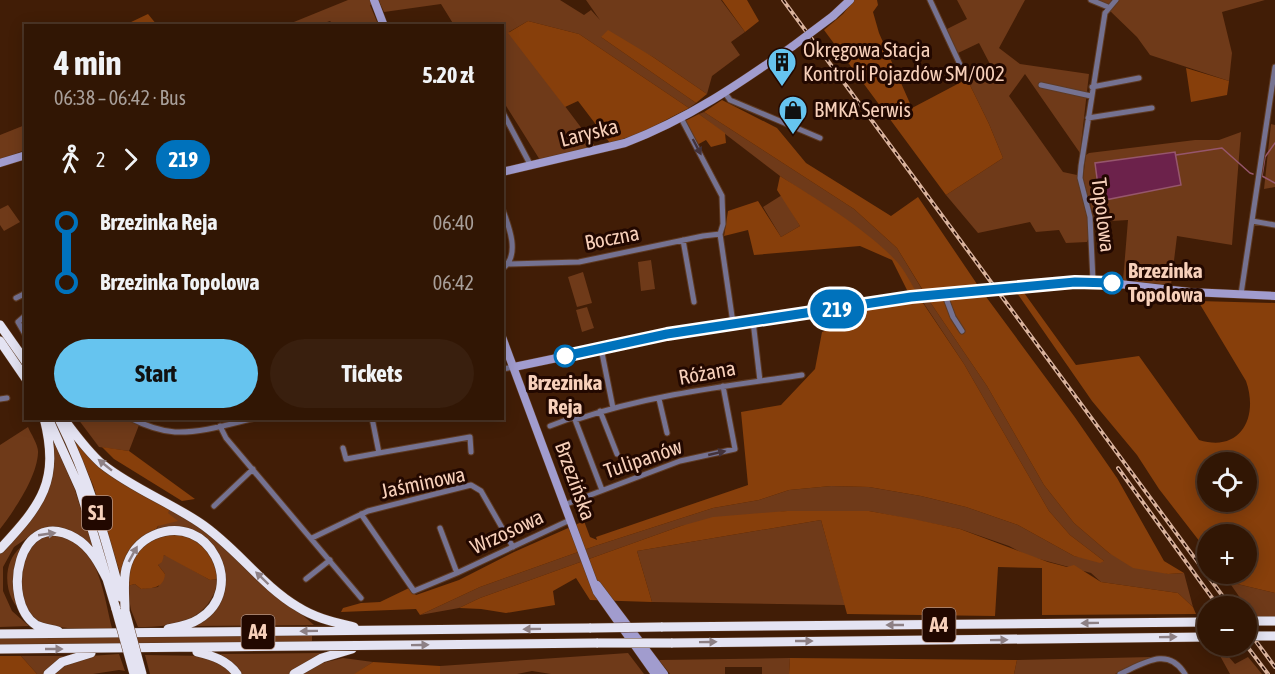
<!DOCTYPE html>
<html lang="en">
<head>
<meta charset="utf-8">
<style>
  :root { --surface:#311604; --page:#391f0e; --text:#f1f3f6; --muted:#a89f9a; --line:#4c3526; --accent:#66c4ef }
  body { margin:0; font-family:"Asap Condensed",sans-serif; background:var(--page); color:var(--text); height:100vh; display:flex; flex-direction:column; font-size:22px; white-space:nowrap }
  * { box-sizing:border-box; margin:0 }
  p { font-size:20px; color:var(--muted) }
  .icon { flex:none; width:33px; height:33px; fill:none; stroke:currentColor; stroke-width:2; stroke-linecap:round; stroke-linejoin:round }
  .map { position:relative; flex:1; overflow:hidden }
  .panel { position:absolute; left:24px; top:24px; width:480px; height:396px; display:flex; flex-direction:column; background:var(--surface); border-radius:0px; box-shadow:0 3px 15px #0003,0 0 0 2px var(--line) }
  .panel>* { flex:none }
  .badge { padding:0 12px; border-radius:20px; font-size:21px; line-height:39px }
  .fabs { position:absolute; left:1197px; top:452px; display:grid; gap:12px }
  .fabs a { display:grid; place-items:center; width:60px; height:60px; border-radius:50%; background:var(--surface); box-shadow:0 3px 15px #0003,0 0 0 2px var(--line); font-size:30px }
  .map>.badge { position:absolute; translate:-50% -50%; box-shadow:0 0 0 3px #fff }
  .legs { display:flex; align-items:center; gap:9px; height:66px; padding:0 30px; font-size:20px }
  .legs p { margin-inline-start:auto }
  .head { display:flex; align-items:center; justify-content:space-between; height:102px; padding:0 30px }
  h1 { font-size:33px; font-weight:700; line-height:45px }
  .primary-button { display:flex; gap:12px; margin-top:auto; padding:12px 30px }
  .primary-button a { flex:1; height:69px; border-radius:36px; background:var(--accent); color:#111; font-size:24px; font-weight:700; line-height:69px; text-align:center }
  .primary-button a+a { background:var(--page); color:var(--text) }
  ul { padding:0 30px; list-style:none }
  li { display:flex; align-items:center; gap:21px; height:60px; font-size:22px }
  li i { display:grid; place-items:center; width:9px; height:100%; margin:0 8px; background:currentColor }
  li i::after { content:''; width:15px; height:15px; margin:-8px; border:4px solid; border-radius:50%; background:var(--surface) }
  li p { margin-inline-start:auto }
  li:first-child i { background:linear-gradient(#0000 50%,currentColor 0) }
  li:last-child i { background:linear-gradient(currentColor 50%,#0000 0) }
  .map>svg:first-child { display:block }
</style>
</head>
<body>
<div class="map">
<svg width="1275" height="674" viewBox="0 0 1275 674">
  <rect width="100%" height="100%" fill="#411d06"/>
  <!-- green -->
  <path fill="#6f3a19" d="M348 0H560L584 15 591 10 600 20 586 0H721L745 32 731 42 740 55 712 76 707 94 653 57 633 47 601 37 696 103 689 108 579 34 528 21 509 32 595 146 540 160 503 101 502 26 454 25 441 4 384 12 379 1 370 5 378 24 375 25H334L330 21 318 25 284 26Z
    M957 0H1025L999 48 1020 64 1089 74 1080 153 1025 74 1009 96 1063 172 1077 175C1082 192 1094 226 1087 242L1066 243 1059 230 1036 232 1030 222 978 233 946 195 1003 158 989 124 967 79 991 66 979 43 958 53 947 29 967 19Z
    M1087 0H1265L1222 12 1232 53 1229 81 1150 55 1137 37 1108 9Z
    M704 112 854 209 897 248 928 299 987 386 1044 485 1074 523 1109 553 1168 574 1184 573 1193 607 1178 593 1101 582 1091 573 1028 556 1009 546 960 529 869 511H787L681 526 480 598 459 608 420 615 480 587 595 546 713 508 759 500 789 490 831 486 869 487 921 496 966 507 1018 525 1074 556 1104 561 1070 535 1049 511 964 364 897 263 845 219 780 176 699 114Z
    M1271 124 1275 125V187L1264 189Z
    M25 125V150L0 160V135Z
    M1241 132 1232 245 1177 236 1171 285 1123 281 1128 220 1095 222 1083 178 1086 155 1089 153 1195 140H1219Z
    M782 195 800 226 781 237 763 207Z
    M8 205 20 222 4 231 0 225V209Z
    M651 260 655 289 641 291 638 262Z
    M583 272 592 303 577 307 568 277Z
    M587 307 594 328 582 332 576 310Z
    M78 419H144L139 425 129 451 99 447Z
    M28 427C31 434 39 446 38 453 37 477 14 511 0 529V445Z
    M50 433 75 490 93 548 80 538 36 532 14 547 3 567V591L12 611 29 626 0 627V553L45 497Z
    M170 509 204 529 314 625 193 626 224 585 155 531Z
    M821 520 845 605 652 602 637 551Z
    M51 535C57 536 64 537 70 539 99 550 105 601 112 628 85 628 50 632 26 616 4 601 0 564 21 547 30 539 40 537 51 535Z
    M164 555 170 557 210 580 219 579C209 621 177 627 138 627L131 610 127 586 135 584 141 589 158 587 165 574 158 565Z
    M1229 582 1275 593V618H1254Z
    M312 634V643L0 645V638Z
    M325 653 291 674H239L220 654Z
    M628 653 644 674H551L532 671 517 674H440V666Z
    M119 654 125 671 119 670 93 674H51L56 669 90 656Z
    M1219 654 1228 656 1235 664 1248 657 1262 674H1230Z
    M145 655 208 656 235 674H150Z
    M21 656H65L56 661 45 674H37Z
    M1153 657 1115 674H1014L1017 660Z
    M343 658 373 662 355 674H302L322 663Z
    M790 658 789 674H762V667H725V674H670L659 660Z"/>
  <!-- forest -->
  <path fill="#873f0b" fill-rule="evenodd" d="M722 0H747L759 21 745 32Z
    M854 0H877L878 5 873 12 879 33 912 108 967 79 989 124 1003 158 946 195 824 30 843 14Z
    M148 14 157 25H131L129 23Z
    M528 21 579 34 689 108 639 134 610 143 578 101 565 107 508 33Z
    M608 30 653 57 707 94 696 103 601 37Z
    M1186 68 1229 81 1227 95 1191 102Z
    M722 100 777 128 806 163 891 216 918 197 979 287 924 292 897 248 854 209 704 112Z
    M699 114 725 133 726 143 711 147 706 140 697 145 685 121Z
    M780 176C818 200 868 230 898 263 905 271 910 282 916 291L908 292 892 260 860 246 754 255 748 230 724 236 728 211 758 201 781 237 800 226 777 190Z
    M1022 290 1076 365 1139 356 1199 440C1240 453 1259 418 1246 381L1198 301 1275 303V593L1229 582 1223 573H1246V534H1208L1207 551 1159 489 1137 455 1092 401 1017 293ZM1208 462H1246V501H1208Z
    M984 294 1074 416 1117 478 1164 561 1184 573 1168 574 1133 568 1109 553 1074 523 1044 485 987 386 928 299Z
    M921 300 964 364 1049 511 1070 535 1104 561 1100 563 1074 556 1018 525 966 507 921 496 869 487 831 486 789 490 759 500 713 508 595 546 480 587 420 615 416 609 341 612 343 608 361 603 380 602 409 588 416 595 459 580 514 552 584 521 590 537 597 540 596 537 748 485 741 412 781 405 815 369 822 332 840 325 841 312Z
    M74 441 102 470 132 489 170 509 168 513 178 521 158 526 155 531 147 535 122 580 93 485Z
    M102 447 129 451 195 499 182 501 114 459Z
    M787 511H869L913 519 960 529 1048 562 1067 567 1074 565 1101 582 1178 593 1193 607 1196 614 1042 615V568L998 567 995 616 847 614 821 520 637 551 652 602 590 600 576 578 553 591 555 605 506 613 481 609 459 608 480 598 681 526 713 517Z
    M169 533C205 539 207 545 219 579L210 580 164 555 162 562 158 565 165 574C164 588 153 588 141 589L135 584 127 586V575L137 548Z
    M0 656H21L37 674H0Z
    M790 658 1017 660 1014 674H789Z
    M373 662 440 666V674H354Z"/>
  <!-- water -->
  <path fill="#6c224b" stroke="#96566c" stroke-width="1.5" d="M1175 152 1181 185 1100 201 1095 163Z"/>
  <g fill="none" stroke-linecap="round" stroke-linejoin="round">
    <!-- stream -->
    <path stroke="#96566c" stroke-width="1.5" d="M1275 143 1265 157 1262 176 1275 183
      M1176 155 1222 148 1250 173 1253 174"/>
    <!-- street casing -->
    <g stroke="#5e3a23" stroke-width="7">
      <path id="street" d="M930 0 963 71
        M1091 0 1108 7
        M1041 85 1091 96
        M1092 87 1139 78
        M725 93 730 100 820 138
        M502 111 531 166
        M681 118 722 196 723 224 720 234 733 323
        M1088 118 1152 108
        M502 208C509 226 521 256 502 269
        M1252 221 1275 225
        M683 240 694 302
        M510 264 579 262 703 236 720 234
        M1093 281 1090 217 1080 178 1081 166 1105 13 1116 0
        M944 293 953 317 962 331
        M1241 294 1275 67
        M16 298 26 293
        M26 315 18 322 26 336
        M753 321 760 381
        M601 348 613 408
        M502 369 514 367
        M0 399 7 398
        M659 399 667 433
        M600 411 617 454
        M130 418C144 425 160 431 175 432 202 433 230 424 256 418
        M575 420C648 395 726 386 802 375
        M220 426 226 438 361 598
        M550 426 574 417 602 490
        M343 448 346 459 379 453 372 418
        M379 453 470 437 471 452
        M564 505 680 461 735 449 723 386
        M214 506 253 469
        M361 514 414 591 457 573 570 520
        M440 528 457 573
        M312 538 368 511 471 485 481 491 513 547
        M306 579 330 560
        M1120 674C1144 663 1168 646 1185 674"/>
    </g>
    <!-- secondary casing -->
    <g stroke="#5e3a23" stroke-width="9">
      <path id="secondary" d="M374 0 384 26
        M833 16 850 0
        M0 163 26 155
        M502 172 625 143C688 119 739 84 793 46
        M502 337 597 592 655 674
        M514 367 667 335 733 323 911 297 1009 286 1093 281 1190 292 1275 296
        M597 585 664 674"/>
    </g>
    <!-- highway casing -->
    <g stroke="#5e3a23" stroke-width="10">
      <path id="highway" d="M0 325 26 362
        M0 341 26 379
        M48 418 80 489 116 609
        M63 418C75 434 87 451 102 464 132 488 169 502 200 523 236 547 261 585 298 607 315 618 334 622 354 627
        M60 421C88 477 105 536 121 597
        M0 549C42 504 60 481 44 418
        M125 611C125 597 123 582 126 569 130 553 138 542 154 535 209 511 248 589 199 619 190 625 178 627 168 629
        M1246 621H1275
        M661 627 1208 622
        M58 631C51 629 42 628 36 625 0 601 18 505 75 538 91 547 100 565 108 581
        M0 634 591 628
        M671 643 1208 637
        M0 649 598 643
        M197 652C213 656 227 660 237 674
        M48 674 62 662 91 653
        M294 674 322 658 352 649"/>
    </g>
    <!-- street -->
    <use href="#street" stroke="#757291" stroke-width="5"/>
    <!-- secondary -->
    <use href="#secondary" stroke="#a19cce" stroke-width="8"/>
    <!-- highway -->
    <use href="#highway" stroke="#e4e3f2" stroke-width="9"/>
    <!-- rail casing -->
    <g stroke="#d9b29c" stroke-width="4">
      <path id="rail" d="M783 0 1230 606
        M1118 468 1218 606
        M1246 628 1275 667
        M1246 645 1268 674"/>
    </g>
    <!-- rail -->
    <use href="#rail" stroke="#220800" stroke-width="1.5" stroke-dasharray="4.5" stroke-linecap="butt"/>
    <!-- secondary-bridge casing -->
    <g stroke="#5e3a23" stroke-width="9" stroke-linecap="butt">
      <path id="secondary-bridge" d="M793 46 833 16"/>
    </g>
    <!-- highway-bridge casing -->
    <g stroke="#5e3a23" stroke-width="10" stroke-linecap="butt">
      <path id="highway-bridge" d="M116 609 134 674
        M125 611 142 674
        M591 628 661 627
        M1246 636H1275
        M598 643H671"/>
    </g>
    <!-- secondary-bridge -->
    <use href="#secondary-bridge" stroke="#a19cce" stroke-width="8"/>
    <!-- highway-bridge -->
    <use href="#highway-bridge" stroke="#e4e3f2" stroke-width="9"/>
  </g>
  <!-- one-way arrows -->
  <defs><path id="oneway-solid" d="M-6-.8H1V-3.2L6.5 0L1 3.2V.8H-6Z" transform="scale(1.5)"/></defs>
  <g fill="#43323a">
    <use href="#oneway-solid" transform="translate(697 147) rotate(62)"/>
    <use href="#oneway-solid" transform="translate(717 453) rotate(-13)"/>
  </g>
  <g fill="#8d8085">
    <use href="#oneway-solid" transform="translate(105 465) rotate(-141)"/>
    <use href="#oneway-solid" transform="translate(47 534) rotate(-8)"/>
    <use href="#oneway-solid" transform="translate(133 554) rotate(-61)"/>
    <use href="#oneway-solid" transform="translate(262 578) rotate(-136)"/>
    <use href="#oneway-solid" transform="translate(1090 623) rotate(179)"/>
    <use href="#oneway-solid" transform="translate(895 625) rotate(180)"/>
    <use href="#oneway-solid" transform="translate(532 629) rotate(179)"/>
    <use href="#oneway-solid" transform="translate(309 631) rotate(179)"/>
    <use href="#oneway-solid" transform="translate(1168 637) rotate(-1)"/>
    <use href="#oneway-solid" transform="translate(999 640) rotate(-1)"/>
    <use href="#oneway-solid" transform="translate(804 641)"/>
    <use href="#oneway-solid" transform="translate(708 642) rotate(-1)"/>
    <use href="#oneway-solid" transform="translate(420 645) rotate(-1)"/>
    <use href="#oneway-solid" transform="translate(54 649)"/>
  </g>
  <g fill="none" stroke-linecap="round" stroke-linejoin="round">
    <!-- line-1 casing -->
    <g stroke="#fff" stroke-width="14">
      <path id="line-1" d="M565 356 667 334 911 297 1075 282 1112 283"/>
    </g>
    <!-- line-1 -->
    <use href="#line-1" stroke="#0072bc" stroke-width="9"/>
  </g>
  <!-- icons -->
  <defs>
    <g id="building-pin" transform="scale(1.5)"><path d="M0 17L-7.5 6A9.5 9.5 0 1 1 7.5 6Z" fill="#66c4ef" stroke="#220800"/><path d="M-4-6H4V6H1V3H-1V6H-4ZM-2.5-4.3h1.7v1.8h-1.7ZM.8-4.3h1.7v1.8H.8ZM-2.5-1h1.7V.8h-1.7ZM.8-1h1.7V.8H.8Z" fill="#111"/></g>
    <g id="shop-pin" transform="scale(1.5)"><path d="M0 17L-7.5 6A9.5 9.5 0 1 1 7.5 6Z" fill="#66c4ef" stroke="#220800"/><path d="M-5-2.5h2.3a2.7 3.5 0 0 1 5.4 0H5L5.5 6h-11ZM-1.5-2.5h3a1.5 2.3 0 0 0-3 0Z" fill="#111"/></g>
  </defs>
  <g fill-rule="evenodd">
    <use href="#building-pin" x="782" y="62"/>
    <use href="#shop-pin" x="793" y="110"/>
  </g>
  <!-- markers -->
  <g fill="#fff" stroke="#0072bc" stroke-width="3">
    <circle cx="1112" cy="283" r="10"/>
    <circle cx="565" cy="356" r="10"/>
  </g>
  <g text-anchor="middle" stroke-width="6" stroke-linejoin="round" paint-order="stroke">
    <!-- shield labels -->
    <g fill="#220800" stroke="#b79482" stroke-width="1.5">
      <rect x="82" y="496" width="30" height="34" rx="4.5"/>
      <rect x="922.5" y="608" width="33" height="34" rx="4.5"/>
      <rect x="241.5" y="615" width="33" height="34" rx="4.5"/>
    </g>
    <g font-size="20" font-weight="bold" fill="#f7d0ba">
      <text x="97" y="520">S1</text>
      <text x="939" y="632">A4</text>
      <text x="258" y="639">A4</text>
    </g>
    <!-- poi labels -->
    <g font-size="21" fill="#f7d0ba" stroke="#220800" text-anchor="start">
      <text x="803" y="57">Okręgowa Stacja<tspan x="803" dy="24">Kontroli Pojazdów SM/002</tspan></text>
      <text x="814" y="117">BMKA Serwis</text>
    </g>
    <!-- street labels -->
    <g font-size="21" fill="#f7d0ba" stroke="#220800">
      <text transform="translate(589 133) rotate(-14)" y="7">Laryska</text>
      <text transform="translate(1103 215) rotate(83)" y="7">Topolowa</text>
      <text transform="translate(612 238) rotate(-11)" y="7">Boczna</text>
      <text transform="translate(707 373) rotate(-10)" y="7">Różana</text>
      <text transform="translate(643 459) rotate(-19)" y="7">Tulipanów</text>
      <text transform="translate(575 481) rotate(70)" y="7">Brzezińska</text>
      <text transform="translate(423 483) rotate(-12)" y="7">Jaśminowa</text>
      <text transform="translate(507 532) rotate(-25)" y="7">Wrzosowa</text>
    </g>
    <!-- stop labels -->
    <g font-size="21" font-weight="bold" fill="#f7d0ba" stroke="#220800" text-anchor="start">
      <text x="1128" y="278">Brzezinka<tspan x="1128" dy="24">Topolowa</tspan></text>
      <text x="565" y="390" text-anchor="middle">Brzezinka<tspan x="565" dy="24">Reja</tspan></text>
    </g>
  </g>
</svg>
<div class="fabs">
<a><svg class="icon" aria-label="locate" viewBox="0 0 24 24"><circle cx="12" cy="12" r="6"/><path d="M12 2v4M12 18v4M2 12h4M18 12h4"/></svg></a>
<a>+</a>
<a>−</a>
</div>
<b class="badge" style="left:837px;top:309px;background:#0072bc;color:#fff">219</b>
<section class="panel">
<div class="head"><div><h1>4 min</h1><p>06:38 – 06:42 · Bus</p></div><b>5.20 zł</b></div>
<div class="legs"><svg class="icon" aria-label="walk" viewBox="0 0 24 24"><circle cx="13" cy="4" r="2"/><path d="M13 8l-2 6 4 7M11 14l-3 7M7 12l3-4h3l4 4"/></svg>2<svg class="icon" aria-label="forward" viewBox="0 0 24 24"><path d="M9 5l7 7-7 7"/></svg><b class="badge" style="background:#0072bc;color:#fff">219</b></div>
<ul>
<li><i style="color:#0072bc"></i><b>Brzezinka Reja</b><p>06:40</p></li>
<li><i style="color:#0072bc"></i><b>Brzezinka Topolowa</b><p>06:42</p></li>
</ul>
<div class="primary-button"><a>Start</a><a>Tickets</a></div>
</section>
</div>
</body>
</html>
